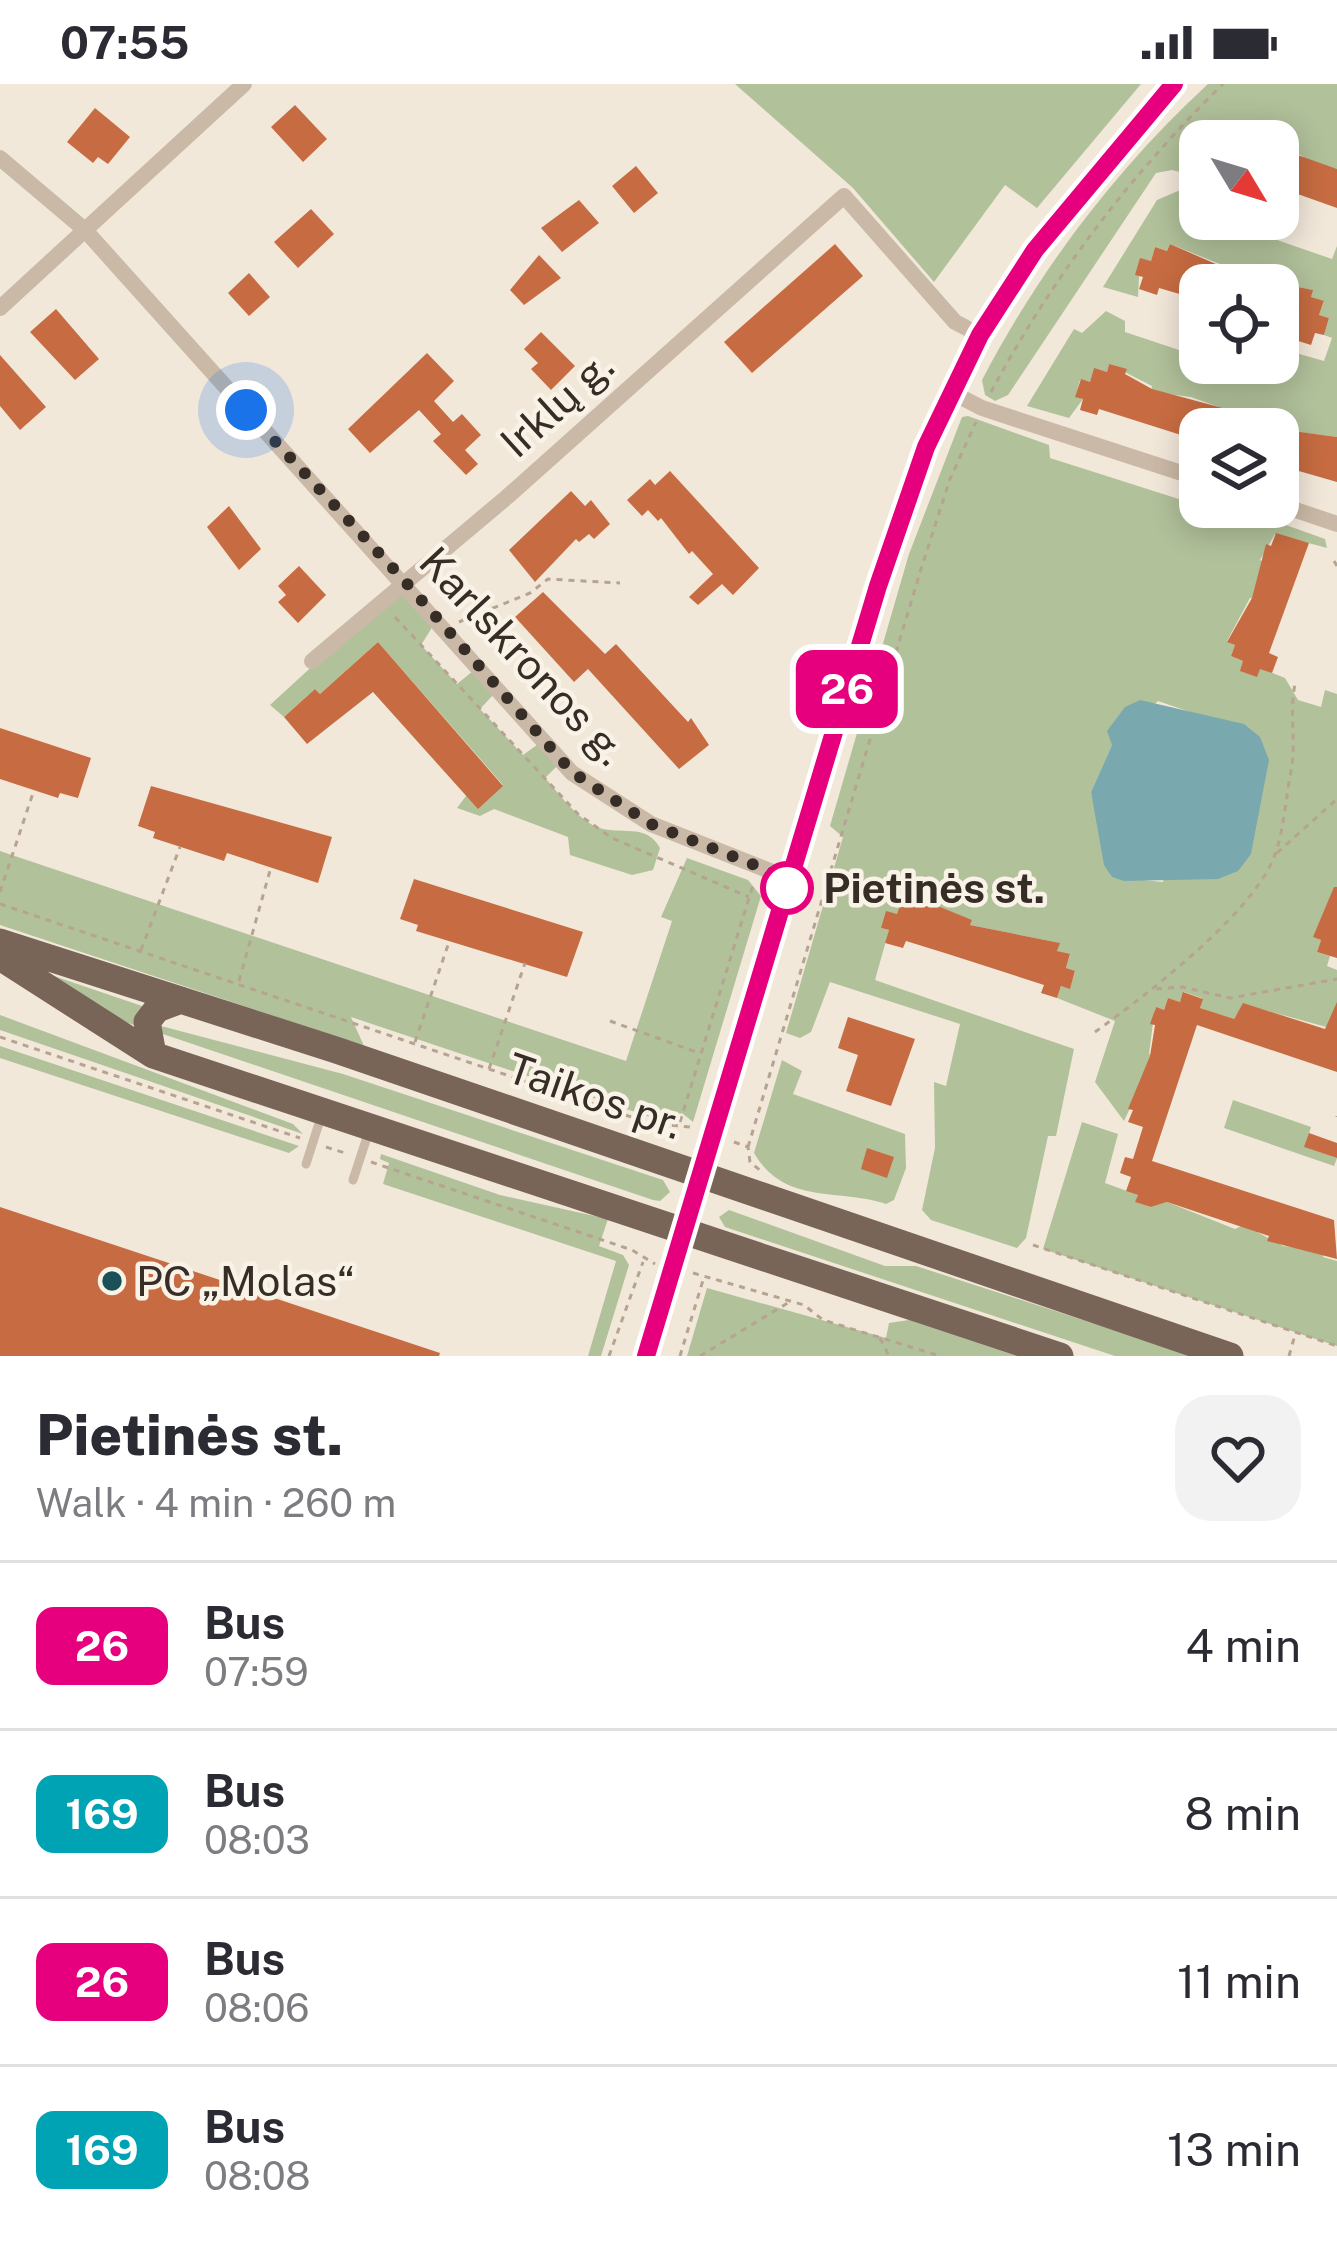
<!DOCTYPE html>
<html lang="en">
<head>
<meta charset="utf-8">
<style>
  :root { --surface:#fff; --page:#f2f2f3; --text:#2b2b33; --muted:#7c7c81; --line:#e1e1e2 }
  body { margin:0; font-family:"Public Sans",sans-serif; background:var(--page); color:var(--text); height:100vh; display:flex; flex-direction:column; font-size:45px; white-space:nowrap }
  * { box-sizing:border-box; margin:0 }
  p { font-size:39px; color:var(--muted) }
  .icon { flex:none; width:66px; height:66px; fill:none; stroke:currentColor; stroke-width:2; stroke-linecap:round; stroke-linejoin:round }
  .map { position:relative; height:1272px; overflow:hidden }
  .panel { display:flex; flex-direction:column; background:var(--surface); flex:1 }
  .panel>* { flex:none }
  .badge { padding:0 24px; border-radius:18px; font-size:42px; line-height:78px }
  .needle { width:78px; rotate:128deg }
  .tools { position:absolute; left:1179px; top:36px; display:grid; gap:24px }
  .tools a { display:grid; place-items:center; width:120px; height:120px; border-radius:24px; background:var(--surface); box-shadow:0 6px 30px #0003; font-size:60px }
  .you { position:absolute; width:60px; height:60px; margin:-30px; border:9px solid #fff; border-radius:50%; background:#1a73e8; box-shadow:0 0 0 18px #1a73e833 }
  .map>.badge { position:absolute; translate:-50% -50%; box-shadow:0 0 0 6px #fff }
  .round { display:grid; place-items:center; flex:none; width:126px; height:126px; border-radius:36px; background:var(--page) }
  .headline { display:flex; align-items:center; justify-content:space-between; height:204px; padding:0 36px }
  h1 { font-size:57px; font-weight:800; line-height:90px }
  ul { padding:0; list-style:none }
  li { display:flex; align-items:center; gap:36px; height:168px; padding:0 36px; border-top:3px solid var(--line) }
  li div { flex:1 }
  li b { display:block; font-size:45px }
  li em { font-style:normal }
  li .badge { min-width:132px; font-weight:700; text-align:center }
  .status { display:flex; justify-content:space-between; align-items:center; height:84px; padding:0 60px; background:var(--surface); direction:ltr }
  .status svg { height:33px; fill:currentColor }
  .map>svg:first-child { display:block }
</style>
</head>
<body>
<div class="status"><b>07:55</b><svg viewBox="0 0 49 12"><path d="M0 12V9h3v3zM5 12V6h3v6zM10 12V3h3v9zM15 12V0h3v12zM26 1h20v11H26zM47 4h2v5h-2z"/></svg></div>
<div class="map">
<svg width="1337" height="1272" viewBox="0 0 1337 1272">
  <rect width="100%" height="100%" fill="#f2e8da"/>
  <!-- green -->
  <path fill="#b1c19a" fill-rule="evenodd" d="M735 0H1141L1037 124 1005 101 934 198 853 104Z
    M1208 0H1337V85L1303 78 1304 73 1262 51 1259 57H1200V93L1172 86 1156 89 1008 311 995 317 985 311 982 296C1040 185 1116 85 1208 0Z
    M1178 107 1200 115V135H1217L1332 175 1337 162V353L1282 346 1191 313 1151 308 1152 302 1109 280 1107 288 1094 285 1090 298 1080 296 1076 312 1083 315 1069 334 1027 322 1074 245 1082 249 1106 227 1125 237V248L1200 273V279H1219L1277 298 1289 267 1324 277 1332 254 1324 251 1329 234 1319 231 1324 218 1311 213 1312 206 1224 187 1225 182 1170 160 1167 167 1155 163 1151 177 1140 175 1138 213 1103 203 1157 116Z
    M968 332 1049 361 1050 374 1229 431 1236 423 1325 455 1327 464 1275 450 1260 476 1265 479 1255 515 1250 514 1227 557 1235 561 1231 572 1285 594 1298 616 1321 623 1325 606 1337 610V810L1314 853 1321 856 1317 868 1330 872 1327 882 1337 886V946L1243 920 1233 936 1200 924 1202 914 1184 908 1180 918 1168 914 1164 926 1155 924 1149 970 1154 973 1124 1037 1095 998 1115 937 1057 914 1061 902 1070 904 1075 888 1066 884 1070 871 1057 867 1059 859 970 841 971 836 916 813 881 844 889 846 875 896 1074 965 1056 1052H1048L1026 1154 1017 1164 931 1136 922 1126 935 1064 934 998 946 1002 960 940 830 898 811 948 800 954 786 949 843 753 830 742 909 470 962 333ZM1158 617 1196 630 1163 798 1112 793 1091 708 1112 661Z
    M402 508 433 542 421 561 457 600 473 587 494 610 480 625 523 671 537 661 557 682 545 694C560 710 576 734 597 743 620 752 646 738 660 764L653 786 632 791 570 771 568 753 494 725 480 732 457 724 466 712 503 701 378 558 320 610 315 605 284 633 270 621 392 509Z
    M0 767 626 977 672 837 661 833 687 774 748 796 761 812 693 1038 682 1029 659 1036 351 933 364 962 0 841Z
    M45 889 145 923 136 942 95 926Z
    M0 931 293 1040 303 1050 0 946Z
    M161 942 343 990 663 1096 670 1108 660 1117 653 1116 157 948Z
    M0 962 299 1062 289 1069 0 974Z
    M782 976 802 987 793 1010 905 1050 906 1084 894 1116 886 1120C838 1104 785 1122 754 1069Z
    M1233 1016 1311 1043 1305 1063 1337 1074 1334 1082 1224 1044Z
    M1082 1038 1118 1050 1105 1099 1138 1111 1136 1118 1151 1123 1167 1118 1235 1145 1262 1132 1257 1148 1283 1162 1324 1167 1323 1173 1337 1177V1262L1043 1165Z
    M381 1070 500 1111 608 1135 599 1162 623 1171 629 1181 601 1272H588L616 1177 383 1100 389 1079 380 1075Z
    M729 1126 885 1182H916L1194 1272H1115L725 1143 719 1133Z
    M707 1204 886 1254 889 1239 909 1236 1017 1272H687Z"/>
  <!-- water -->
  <path fill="#79a9af" d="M1140 616 1244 640 1260 653 1269 676 1251 770 1238 787 1218 795 1124 797 1112 793 1104 781 1091 708 1112 661 1107 647 1125 623Z"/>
  <!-- building -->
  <path fill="#c76c42" d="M295 21 327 55 303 78 271 43Z
    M95 24 130 53 108 80 98 73 93 79 67 58Z
    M1278 64 1337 85V124L1278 103Z
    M636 82 658 109 634 129 612 102Z
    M579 116 599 139 562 168 541 144Z
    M311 125 334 150 298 184 274 158Z
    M835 160 863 192 752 289 724 258Z
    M1170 160 1257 198V201H1200V216L1159 204 1157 211 1139 205 1143 193 1135 191 1140 174 1151 177 1155 163 1167 167Z
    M539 171 561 194 524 221 510 206Z
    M249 189 270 213 249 232 228 209Z
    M1278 199 1313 206 1311 213 1324 217 1319 231 1329 234 1324 251 1315 249 1311 261 1295 256 1298 245 1278 237Z
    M56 225 99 275 75 296 30 248Z
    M541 248 575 282 551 306 531 285 538 279 524 265Z
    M427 269 454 297 434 317 453 338 462 330 481 351 465 366 478 380 466 391 433 357 441 350 419 326 370 369 348 345Z
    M0 271 46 323 20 346 0 322Z
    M1109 280 1127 285 1125 290 1152 305 1256 333 1271 345H1200V357L1099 325 1097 331 1080 326 1083 315 1075 313 1081 295 1090 298 1094 284 1107 288Z
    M1278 345 1337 353V398L1278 381Z
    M670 387 759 484 733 511 722 500 698 521 689 513 713 490 692 467 689 470 661 434 658 437 648 426 642 432 627 416 650 395 655 401Z
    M571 407 585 422 591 416 610 440 594 455 589 450 579 458 576 455 535 498 509 466Z
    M229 422 261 465 239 486 207 443Z
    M1276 449 1309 459 1269 569 1278 573 1272 589 1260 585 1257 593 1240 587 1243 577 1231 572 1235 561 1227 558 1252 514 1266 460 1271 462Z
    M299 482 326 511 298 539 278 518 286 511 278 502Z
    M543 508 605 570 616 560 688 638 691 634 709 661 679 685 588 585 574 598 515 533Z
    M378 558 503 702 478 725 373 608 307 660 284 633 315 605 320 610Z
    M0 644 91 674 78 714 60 709 58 714 0 695Z
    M151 702 332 753 318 799 227 769 224 777 153 754 155 748 138 742Z
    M414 795 583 848 567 893 416 847 418 841 400 835Z
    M1334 803H1337V874L1317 868 1321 856 1313 853Z
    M916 813 972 836 970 841 1060 859 1057 867 1070 870 1066 884 1075 887 1070 905 1061 902 1057 914 1041 909 1044 901 948 870 906 857 903 864 885 859 889 846 881 844 886 827 897 830 902 816 914 820Z
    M1183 908 1203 915 1200 924 1234 935 1243 919 1325 945 1337 918V988L1197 941 1152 1077 1334 1136 1337 1175 1267 1157 1269 1152 1167 1118 1151 1123 1135 1118 1138 1111 1126 1107 1131 1093 1120 1089 1125 1073 1133 1075 1143 1043 1128 1038 1133 1026 1128 1025 1150 972 1155 941 1150 940 1156 923 1164 926 1168 914 1180 918Z
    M848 933 915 955 891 1022 846 1007 858 971 838 964Z
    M1309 1049 1337 1059V1074L1304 1063Z
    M867 1064 894 1073 887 1094 861 1085Z
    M0 1123 440 1269 439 1272H0Z"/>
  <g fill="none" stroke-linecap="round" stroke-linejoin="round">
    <!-- path -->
    <path stroke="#b6a390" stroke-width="3" stroke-dasharray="6 6" stroke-linecap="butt" d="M991 308C1052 194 1130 91 1223 0
      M1334 477 1337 482
      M395 533 578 730 612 754 749 813
      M459 538 530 509 548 495 620 499
      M1277 769 1337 715
      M0 808 34 706
      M0 820 649 1039 690 1043
      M141 866 180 763
      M239 897 271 783
      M1156 905 1182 903 1230 914 1337 895
      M610 937 699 969
      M1095 948C1145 912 1257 827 1276 768 1284 743 1286 713 1291 687 1297 656 1288 627 1296 596
      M0 953 300 1054
      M415 958 449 858
      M489 985 525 879
      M1337 1033V1032
      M680 1038 753 801
      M734 1058 748 1063 750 1078 761 1087
      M326 1063 345 1069
      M748 1063 921 485 950 395 976 338
      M371 1078 632 1166 655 1180
      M1033 1161 1337 1262
      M693 1189 804 1221 823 1236 940 1272
      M880 1254 889 1272
      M609 1272 643 1178
      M680 1272 704 1193
      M700 1272 791 1217
      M1289 1272 1295 1251"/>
    <!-- service -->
    <path stroke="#cab9a6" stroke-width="9" d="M306 1080 321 1033
      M353 1096 370 1044"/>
    <!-- minor -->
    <path stroke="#cab9a6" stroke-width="16" d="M0 74 85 146 572 689 651 740 790 795
      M0 224 244 0
      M951 308 982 324 1200 395
      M1278 420 1337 440
      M312 577 507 413 844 112 955 238 980 251"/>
    <!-- tertiary -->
    <path stroke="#cab9a6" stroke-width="21" d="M646 1272 878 502 926 363 980 251 1035 166 1174 0"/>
    <!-- primary -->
    <path stroke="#786558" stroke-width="27" d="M0 858 336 966 1230 1272
      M0 873 153 971 1060 1272
      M153 971 147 938 157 925 181 916"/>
  </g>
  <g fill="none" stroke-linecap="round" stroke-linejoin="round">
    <!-- line casing -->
    <g stroke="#fff" stroke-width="27">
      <path id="line" d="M646 1272 878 502 926 363 980 251 1035 166 1174 0"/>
    </g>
    <!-- line -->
    <use href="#line" stroke="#e6007e" stroke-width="18"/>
    <!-- walk -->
    <path stroke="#362d27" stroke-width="12" stroke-dasharray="0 21.6" d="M246 326 403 495 572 688 651 740 790 795 787 804"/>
  </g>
  <!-- markers -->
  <circle fill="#fff" stroke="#e6007e" stroke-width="6" cx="787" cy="804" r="24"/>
  <circle fill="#1c5058" stroke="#f9f2e6" stroke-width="4.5" cx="112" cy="1197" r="12"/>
  <g text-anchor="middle" stroke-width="9" stroke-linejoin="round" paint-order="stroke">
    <!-- street labels -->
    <g font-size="42" fill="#362d27" stroke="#f9f2e6">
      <text transform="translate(557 320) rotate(-42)" y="15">Irklų g.</text>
      <text transform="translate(523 572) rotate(47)" y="15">Karlskronos g.</text>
      <text transform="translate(595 1012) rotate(19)" y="15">Taikos pr.</text>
    </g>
    <!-- stop labels -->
    <g font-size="42" font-weight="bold" fill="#362d27" stroke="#f9f2e6" text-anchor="start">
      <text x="823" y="819">Pietinės st.</text>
    </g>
    <!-- poi labels -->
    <g font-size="42" fill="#362d27" stroke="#f9f2e6" text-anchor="start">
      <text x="136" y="1212">PC „Molas“</text>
    </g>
  </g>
</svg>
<div class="tools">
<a><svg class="needle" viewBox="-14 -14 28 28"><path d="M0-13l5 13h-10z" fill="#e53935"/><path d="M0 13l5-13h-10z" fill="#7c7c81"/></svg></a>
<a><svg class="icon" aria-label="locate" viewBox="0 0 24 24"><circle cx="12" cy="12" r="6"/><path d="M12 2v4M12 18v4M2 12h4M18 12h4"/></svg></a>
<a><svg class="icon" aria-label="layers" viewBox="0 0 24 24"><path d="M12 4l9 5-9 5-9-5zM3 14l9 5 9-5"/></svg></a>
</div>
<div class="you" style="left:246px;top:326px"></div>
<b class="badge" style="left:847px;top:605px;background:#e6007e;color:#fff">26</b>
</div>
<section class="panel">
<div class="headline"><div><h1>Pietinės st.</h1><p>Walk · 4 min · 260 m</p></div><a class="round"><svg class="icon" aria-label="heart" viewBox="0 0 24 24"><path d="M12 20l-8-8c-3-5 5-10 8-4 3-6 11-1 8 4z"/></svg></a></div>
<ul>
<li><span class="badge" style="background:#e6007e;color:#fff">26</span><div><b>Bus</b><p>07:59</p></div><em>4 min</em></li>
<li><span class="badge" style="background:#00a3b4;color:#fff">169</span><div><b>Bus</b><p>08:03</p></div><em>8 min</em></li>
<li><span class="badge" style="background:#e6007e;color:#fff">26</span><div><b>Bus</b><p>08:06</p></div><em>11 min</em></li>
<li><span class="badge" style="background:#00a3b4;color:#fff">169</span><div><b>Bus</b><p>08:08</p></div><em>13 min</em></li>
</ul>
</section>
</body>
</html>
